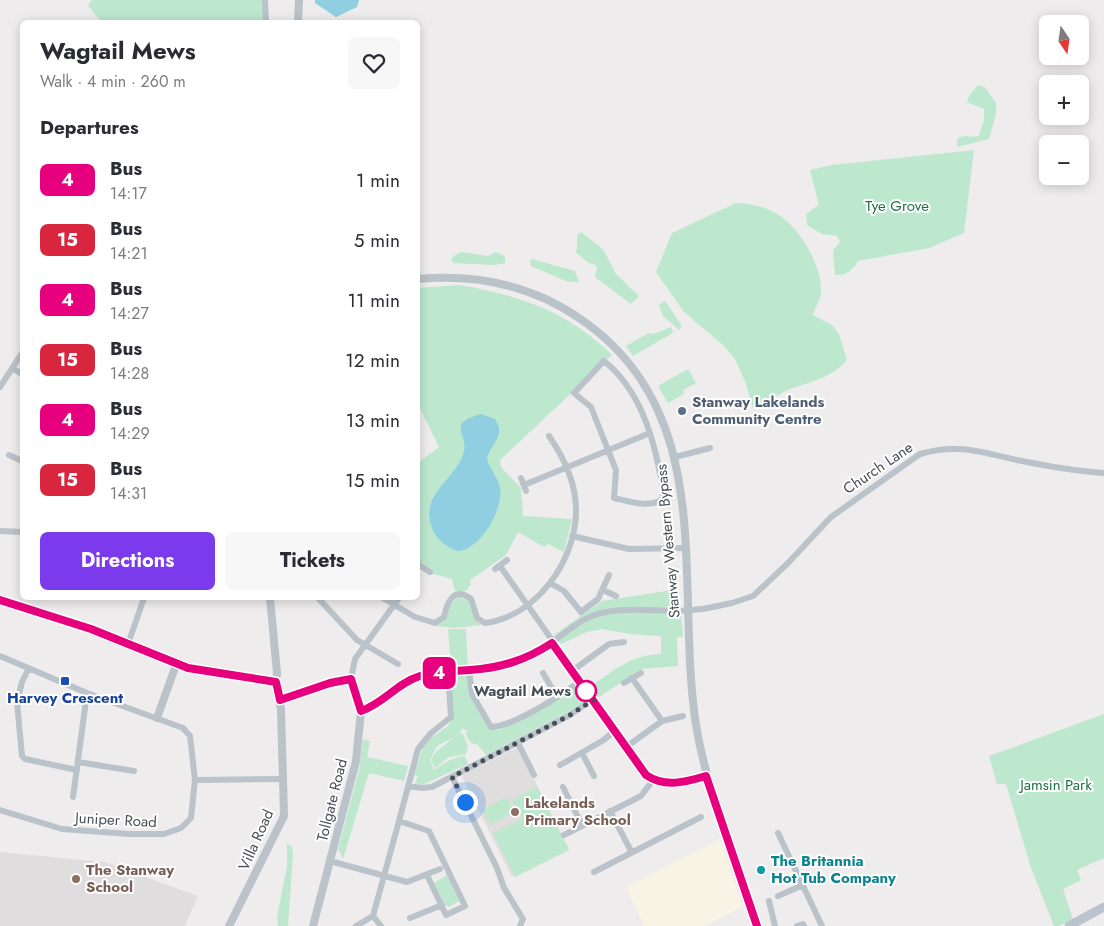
<!DOCTYPE html>
<html lang="en">
<head>
<meta charset="utf-8">
<style>
  :root { --surface:#fff; --page:#f7f7f7; --text:#2b2b33; --muted:#7c7c81; --accent:#7c3aed }
  body { margin:0; font-family:Jost,sans-serif; background:var(--page); color:var(--text); height:100vh; display:flex; flex-direction:column; font-size:19px; white-space:nowrap }
  * { box-sizing:border-box; margin:0 }
  p { font-size:16px; color:var(--muted) }
  .icon { flex:none; width:28px; height:28px; fill:none; stroke:currentColor; stroke-width:2; stroke-linecap:round; stroke-linejoin:round }
  .map { position:relative; flex:1; overflow:hidden }
  .side { position:absolute; left:20px; top:20px; width:400px; height:580px; display:flex; flex-direction:column; background:var(--surface); border-radius:8px; box-shadow:0 2px 12px #0003 }
  .side>* { flex:none }
  .badge { padding:0 10px; border-radius:8px; font-size:18px; line-height:32px }
  .needle { width:32px; rotate:167deg }
  .tools { position:absolute; left:1039px; top:15px; display:grid; gap:10px }
  .tools a { display:grid; place-items:center; width:50px; height:50px; border-radius:8px; background:var(--surface); box-shadow:0 2px 12px #0003; font-size:25px }
  .you { position:absolute; width:25px; height:25px; margin:-12px; border:4px solid #fff; border-radius:50%; background:#1a73e8; box-shadow:0 0 0 8px #1a73e833 }
  .map>.badge { position:absolute; translate:-50% -50%; box-shadow:0 0 0 2px #fff }
  h2 { padding:0 20px; font-size:19px; line-height:45px }
  .round { display:grid; place-items:center; flex:none; width:52px; height:52px; border-radius:8px; background:var(--page) }
  .headline { display:flex; align-items:center; justify-content:space-between; height:85px; padding:0 20px }
  h1 { font-size:24px; font-weight:700; line-height:38px }
  .primary-button { display:flex; gap:10px; margin-top:auto; padding:10px 20px }
  .primary-button a { flex:1; height:58px; border-radius:8px; background:var(--accent); color:#fff; font-size:20px; font-weight:700; line-height:58px; text-align:center }
  .primary-button a+a { background:var(--page); color:var(--text) }
  ul { padding:0; list-style:none }
  li { display:flex; align-items:center; gap:15px; height:60px; padding:0 20px }
  li div { flex:1 }
  li b { display:block; font-size:19px }
  li em { font-style:normal }
  li .badge { min-width:55px; font-weight:700; text-align:center }
  .map>svg:first-child { display:block }
</style>
</head>
<body>
<div class="map">
<svg width="1104" height="926" viewBox="0 0 1104 926">
  <rect width="100%" height="100%" fill="#eeecec"/>
  <!-- commercial -->
  <path fill="#f9f3e5" d="M720 839 743 907 704 926H644L626 887Z"/>
  <!-- education -->
  <path fill="#dfdddd" d="M518 747 569 849 512 877 461 775Z
    M0 852 104 862 198 896 185 926H0Z"/>
  <!-- green -->
  <path fill="#bde8ce" d="M92 0H264L268 22H101L88 5Z
    M978 85 985 87 996 103V114L989 139 957 147V139C965 134 971 138 979 136L984 120V109L967 102 969 96Z
    M974 150 964 233 929 248 858 261C853 270 846 276 835 275L833 250 840 242 837 236 822 234 807 225 806 214 819 205 810 170 832 165Z
    M736 203C751 204 764 206 777 214 799 226 823 267 821 293 820 300 815 308 813 315L832 325 839 334 847 360C832 378 809 382 788 390 776 396 765 402 753 408L746 384 735 359 723 345 684 312 656 272 672 233Z
    M581 232 603 249 616 274 639 296 631 304 595 277 597 267 594 264 589 263 575 252 577 249V235Z
    M461 252 488 256 496 252 505 256V263L494 265 453 263 451 259 455 255Z
    M532 259 575 271 579 282H568L531 266 530 261Z
    M459 285C518 295 568 311 612 355L500 460 501 467 521 488 523 516 572 519 564 552 548 544 544 547 518 532 506 555 470 580 471 584 466 591H455L452 579 430 573 432 569 418 560V463L439 447 418 404V288Z
    M665 301 682 326 679 330 663 316 659 305Z
    M671 327 673 332 671 334 633 356 626 346 649 333 653 334Z
    M688 369 696 383 683 390 684 394 668 403 658 386Z
    M679 589 683 637H677L678 666 642 669 599 697 591 686C615 670 630 655 661 654V636L629 634 602 629 587 632 561 644 554 635 602 601Z
    M458 597 468 600 475 620 482 625 455 628 436 626C449 619 447 605 458 597Z
    M448 629H466L469 690 489 728 498 730 559 699 577 686 586 700 570 711 486 755 478 745 471 743 466 735 467 730 461 729 460 733 463 734 468 747 466 754 449 757 435 768 431 760C437 748 447 744 454 737L437 746 430 760 434 770C444 763 453 757 465 756L468 764 422 785 415 783 418 776 414 775 423 747 432 737 448 726 453 716 449 679 452 676Z
    M1104 714V858L1077 870 1081 880 1063 889 1073 919 1059 926H1054L1031 868 1006 784H997L989 756Z
    M363 739 370 741 367 757 408 766 404 781 369 773 343 859 338 849 359 770Z
    M537 787 569 850 515 877 493 833 522 819 512 800Z
    M507 797 514 812 490 824 482 810Z
    M287 843 292 847 293 853 288 926H278L277 917 287 866Z
    M445 876H447L459 901 449 907 445 905 434 883Z"/>
  <!-- water -->
  <path fill="#8fcfe1" d="M315 0H359L357 7 336 17 315 3Z
    M481 414 495 419C507 436 490 443 487 459 490 469 498 477 500 488 504 508 480 551 457 551 446 547 436 539 432 528 420 495 451 483 462 457 473 434 442 425 481 414Z"/>
  <g fill="none" stroke-linecap="round" stroke-linejoin="round">
    <!-- minor -->
    <path stroke="#bbc3ca" stroke-width="6" d="M265 0 266 22
      M604 361C638 388 652 432 660 473 662 481 665 491 662 499 651 509 628 501 614 498L616 470 608 450 591 407 574 393Z
      M12 368 22 374
      M0 387 22 353
      M9 455 22 461
      M675 457 710 448
      M521 478 526 491
      M524 485 650 433
      M0 531 22 532
      M572 536 629 549 685 548
      M418 564 430 572
      M500 566 647 775C665 788 686 782 706 776
      M495 569 507 560
      M550 583 564 591 581 612 598 599 609 575
      M603 590 616 596
      M383 598 415 617 435 623 444 617C447 602 454 586 471 599L477 618 485 623C536 616 574 563 576 514 577 485 565 459 549 436
      M319 599 357 640 398 664
      M703 609 732 603 753 596 788 563 831 517 920 454C957 443 981 452 1017 460 1046 466 1075 471 1104 473
      M128 644 144 598
      M0 656 87 693 183 728 190 736 195 780 284 779
      M29 668 22 682 17 702 22 756 25 759 77 770
      M469 670 472 694 491 727C512 727 562 695 579 682
      M572 671 609 644 624 642
      M543 673 557 697
      M632 678 662 721
      M351 679 355 659 399 598
      M624 683 641 673
      M361 711C383 705 397 684 419 676 451 666 486 673 517 662 543 654 562 632 585 619 612 605 646 611 676 611
      M518 743 534 775
      M626 747 662 721 683 716
      M582 753 594 776
      M78 762 134 771
      M560 765 602 741 615 731
      M452 777 497 868 504 888 523 919 520 926
      M408 786 422 788 432 787 570 715 593 699
      M563 787 582 825
      M73 797 87 693
      M0 810 62 829 129 834H164L181 828 191 818 195 780
      M610 811 631 851
      M399 821 418 749 431 733 451 717 448 672
      M778 833 822 926
      M564 835 641 796 653 780
      M330 861 407 882 440 869
      M594 872 701 817
      M778 896 803 885
      M769 901 775 926
      M373 916 381 926
      M410 918 442 905
      M356 926 373 916 399 821 429 831 465 906 446 915 427 875
      M797 926 803 924 804 926"/>
    <!-- tertiary -->
    <path stroke="#bbc3ca" stroke-width="8" d="M298 22 299 0
      M418 279C475 274 531 285 579 318 720 413 674 581 696 725 707 795 738 858 757 926
      M0 600 91 629 188 668 276 682
      M280 700 330 683 351 679 361 711 356 761 313 926
      M157 718 176 665
      M229 926 284 816 281 709 276 682 277 673 270 598"/>
    <!-- secondary -->
    <path stroke="#bbc4ce" stroke-width="9" d="M1069 926 1104 907"/>
    <!-- minor-bridge -->
    <path stroke="#bbc3ca" stroke-width="6" d="M676 611 703 609"/>
  </g>
  <g fill="none" stroke-linecap="round" stroke-linejoin="round">
    <!-- line casing -->
    <g stroke="#fff" stroke-width="11">
      <path id="line" d="M0 600 91 629 188 668 276 682 280 700 330 683 351 679 361 711C383 704 397 683 420 676 436 671 453 671 470 670 501 668 526 660 552 643L646 775C665 788 686 782 706 776L757 926"/>
    </g>
    <!-- line -->
    <use href="#line" stroke="#e6007e" stroke-width="8"/>
    <!-- walk -->
    <path stroke="#464f57" stroke-width="5" stroke-dasharray="0 9" d="M465 802 452 777 570 715 593 700 586 691"/>
  </g>
  <!-- markers -->
  <circle fill="#5c6f8a" stroke="#fff" stroke-width="2" cx="682" cy="411" r="5"/>
  <rect fill="#1a4fb4" stroke="#fff" stroke-width="2" x="60" y="676" width="10" height="10" rx="2.5"/>
  <circle fill="#fff" stroke="#e6007e" stroke-width="2.5" cx="586" cy="691" r="10"/>
  <g fill="#8d6e63" stroke="#fff" stroke-width="2">
    <circle cx="515" cy="812" r="5"/>
    <circle cx="76" cy="879" r="5"/>
  </g>
  <circle fill="#0f9aa8" stroke="#fff" stroke-width="2" cx="761" cy="870" r="5"/>
  <g text-anchor="middle" stroke-width="4" stroke-linejoin="round" paint-order="stroke">
    <!-- park labels -->
    <g font-size="15" fill="#206f48" stroke="#fff">
      <text x="897" y="211">Tye Grove</text>
      <text x="1056" y="790">Jamsin Park</text>
    </g>
    <!-- service labels -->
    <g font-size="15" font-weight="bold" fill="#4e5e75" stroke="#fff" text-anchor="start">
      <text x="692" y="407">Stanway Lakelands<tspan x="692" dy="17">Community Centre</tspan></text>
    </g>
    <!-- street labels -->
    <g font-size="15" fill="#464f57" stroke="#fff">
      <text transform="translate(878 468) rotate(-34)" y="5">Church Lane</text>
      <text transform="translate(668 541) rotate(-95)" y="5">Stanway Western Bypass</text>
      <text transform="translate(332 800) rotate(-76)" y="5">Tollgate Road</text>
      <text transform="translate(116 820) rotate(3)" y="5">Juniper Road</text>
      <text transform="translate(256 840) rotate(-66)" y="5">Villa Road</text>
    </g>
    <!-- stop labels -->
    <g font-size="15" font-weight="bold" fill="#464f57" stroke="#fff" text-anchor="end">
      <text x="571" y="696">Wagtail Mews</text>
    </g>
    <!-- transit labels -->
    <g font-size="15" font-weight="bold" fill="#164399" stroke="#fff">
      <text x="65" y="703">Harvey Crescent</text>
    </g>
    <!-- education labels -->
    <g font-size="15" font-weight="bold" fill="#785e54" stroke="#fff" text-anchor="start">
      <text x="525" y="808">Lakelands<tspan x="525" dy="17">Primary School</tspan></text>
      <text x="86" y="875">The Stanway<tspan x="86" dy="17">School</tspan></text>
    </g>
    <!-- culture labels -->
    <g font-size="15" font-weight="bold" fill="#0d838f" stroke="#fff" text-anchor="start">
      <text x="771" y="866">The Britannia<tspan x="771" dy="17">Hot Tub Company</tspan></text>
    </g>
  </g>
</svg>
<div class="tools">
<a><svg class="needle" viewBox="-14 -14 28 28"><path d="M0-13l5 13h-10z" fill="#e53935"/><path d="M0 13l5-13h-10z" fill="#7c7c81"/></svg></a>
<a>+</a>
<a>−</a>
</div>
<div class="you" style="left:465px;top:802px"></div>
<b class="badge" style="left:439px;top:673px;background:#e6007e;color:#fff">4</b>
<section class="side">
<div class="headline"><div><h1>Wagtail Mews</h1><p>Walk · 4 min · 260 m</p></div><a class="round"><svg class="icon" aria-label="heart" viewBox="0 0 24 24"><path d="M12 20l-8-8c-3-5 5-10 8-4 3-6 11-1 8 4z"/></svg></a></div>
<h2>Departures</h2>
<ul>
<li><span class="badge" style="background:#e6007e;color:#fff">4</span><div><b>Bus</b><p>14:17</p></div><em>1 min</em></li>
<li><span class="badge" style="background:#d7263d;color:#fff">15</span><div><b>Bus</b><p>14:21</p></div><em>5 min</em></li>
<li><span class="badge" style="background:#e6007e;color:#fff">4</span><div><b>Bus</b><p>14:27</p></div><em>11 min</em></li>
<li><span class="badge" style="background:#d7263d;color:#fff">15</span><div><b>Bus</b><p>14:28</p></div><em>12 min</em></li>
<li><span class="badge" style="background:#e6007e;color:#fff">4</span><div><b>Bus</b><p>14:29</p></div><em>13 min</em></li>
<li><span class="badge" style="background:#d7263d;color:#fff">15</span><div><b>Bus</b><p>14:31</p></div><em>15 min</em></li>
</ul>
<div class="primary-button"><a>Directions</a><a>Tickets</a></div>
</section>
</div>
</body>
</html>
